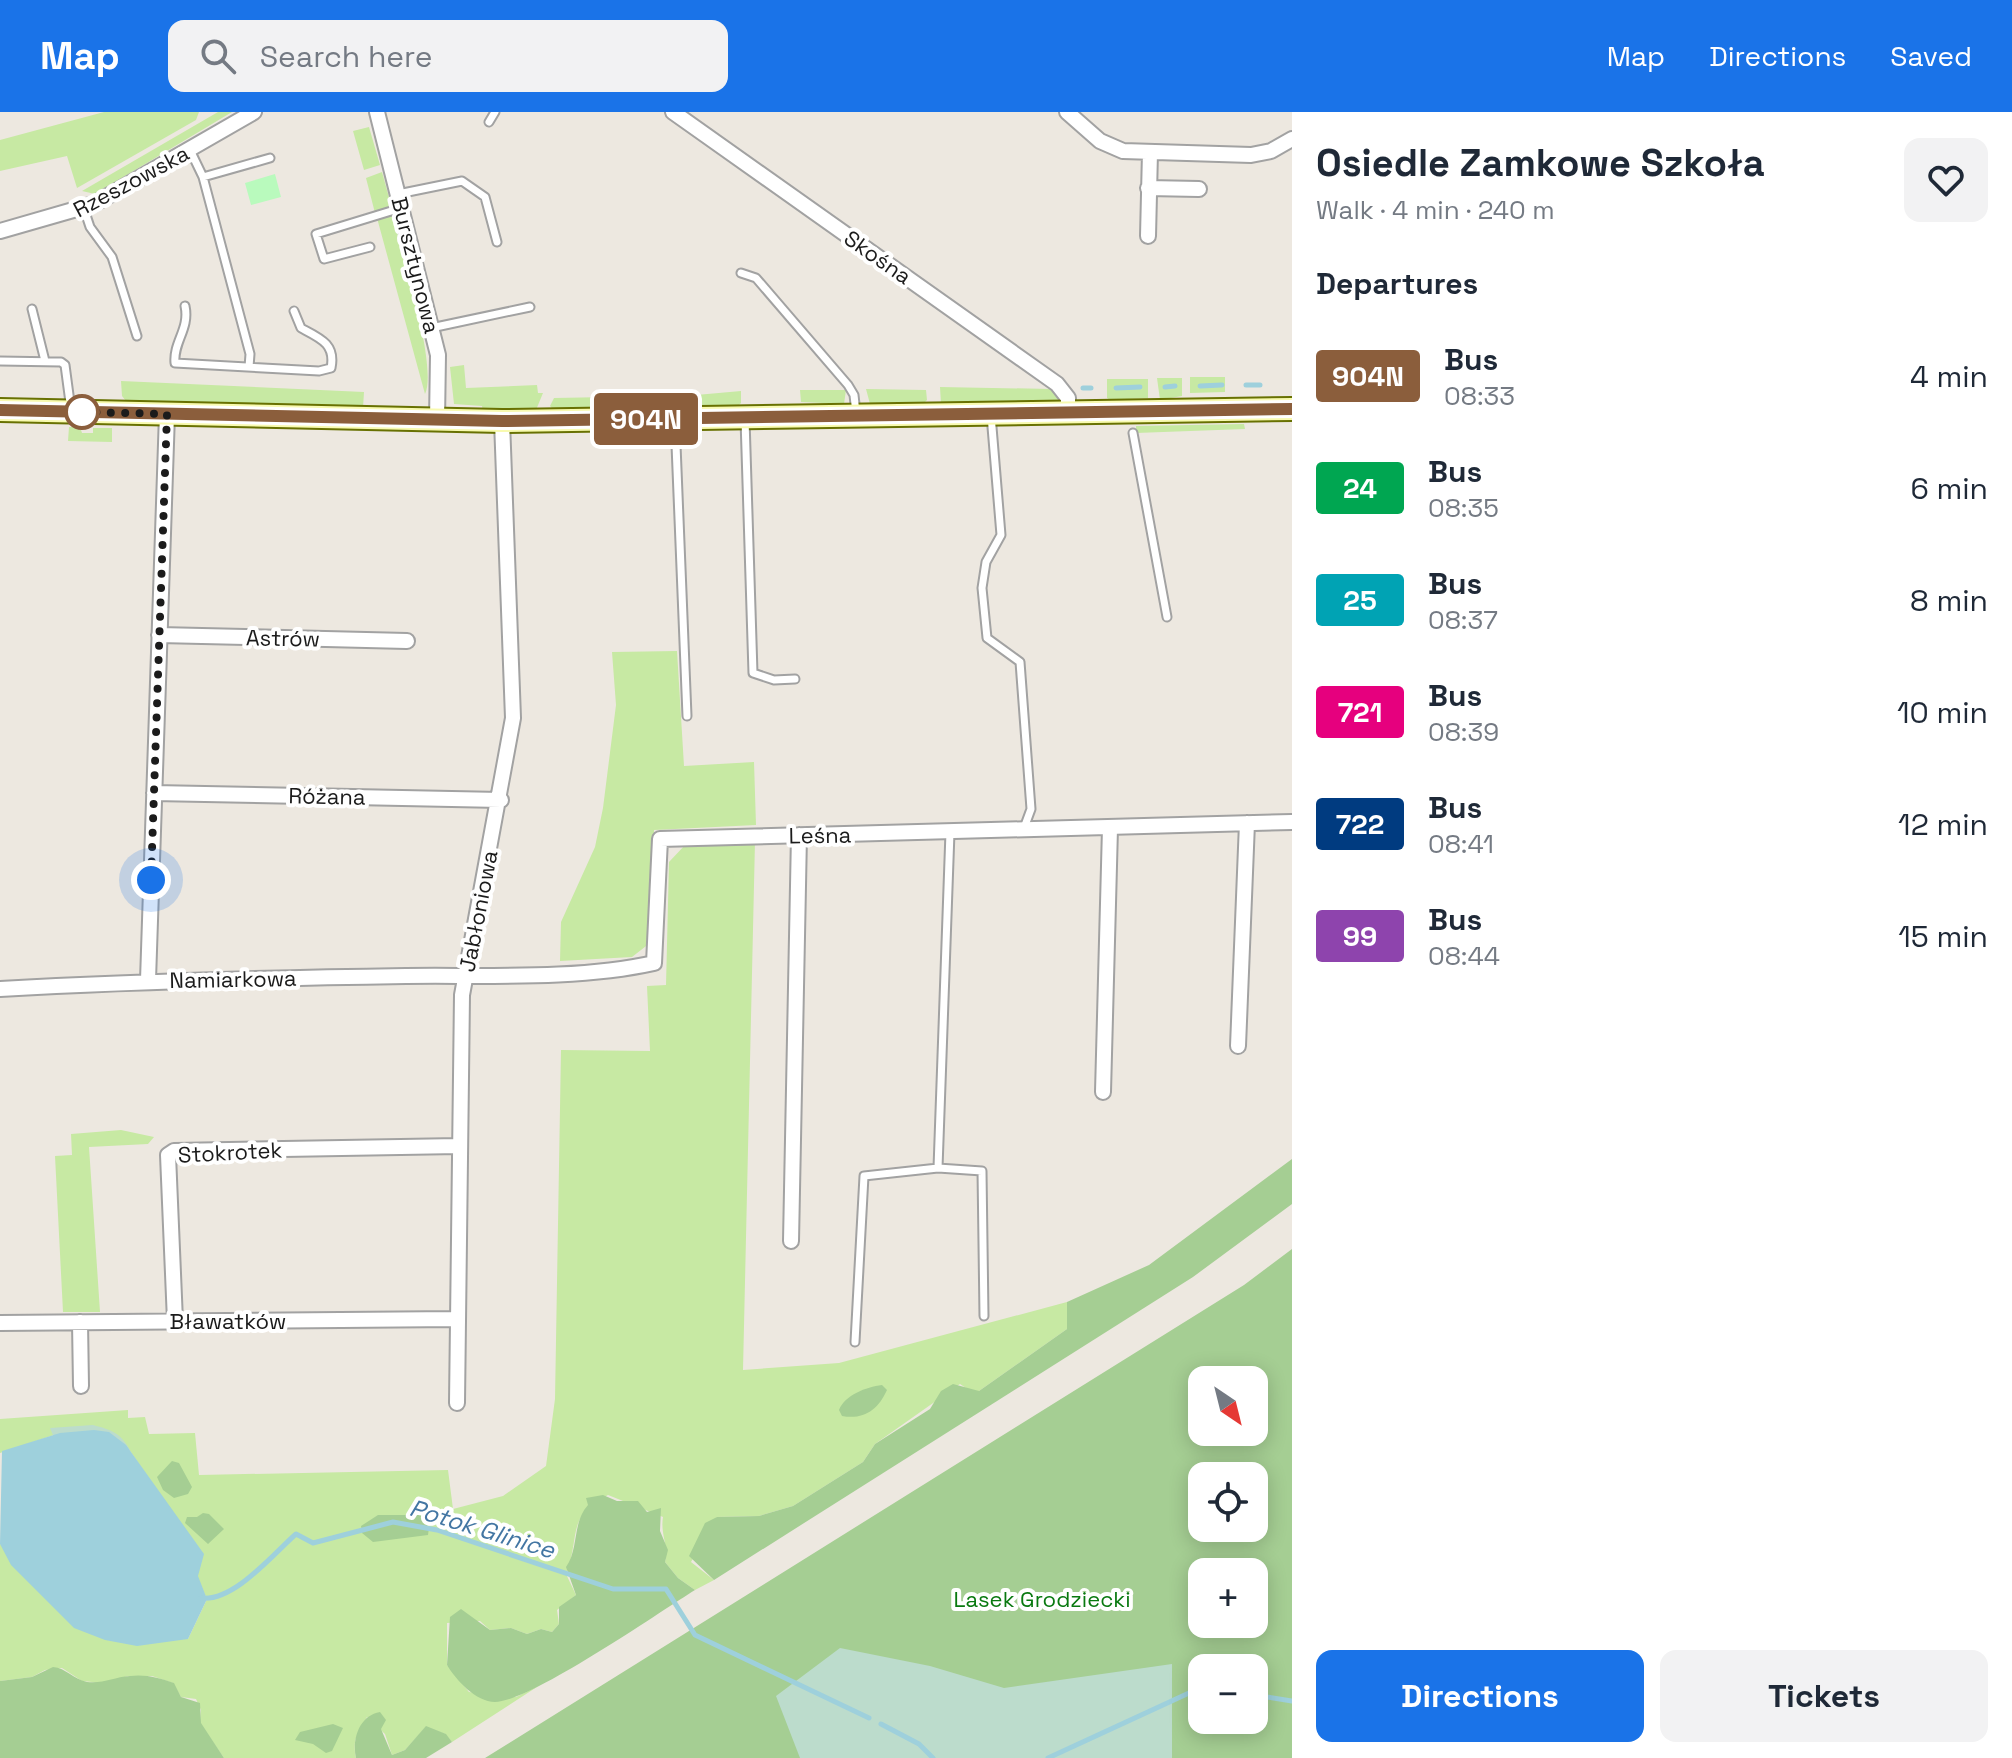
<!DOCTYPE html>
<html lang="en">
<head>
<meta charset="utf-8">
<style>
  :root { --surface:#fff; --page:#f2f2f3; --text:#1f2937; --muted:#747a83; --accent:#1a73e8 }
  body { margin:0; font-family:"Space Grotesk",sans-serif; background:var(--page); color:var(--text); height:100vh; display:flex; flex-direction:column; font-size:30px; white-space:nowrap }
  * { box-sizing:border-box; margin:0 }
  p { font-size:26px; color:var(--muted) }
  .icon { flex:none; width:44px; height:44px; fill:none; stroke:currentColor; stroke-width:2; stroke-linecap:round; stroke-linejoin:round }
  .map { position:relative; flex:1; overflow:hidden }
  .details { display:flex; flex-direction:column; background:var(--surface); width:720px }
  .details>* { flex:none }
  .badge { padding:0 16px; border-radius:6px; font-size:28px; line-height:52px }
  .needle { width:52px; rotate:145deg }
  .controls { position:absolute; left:1188px; top:1254px; display:grid; gap:16px }
  .controls a { display:grid; place-items:center; width:80px; height:80px; border-radius:16px; background:var(--surface); box-shadow:0 4px 20px #0003; font-size:40px }
  .you { position:absolute; width:40px; height:40px; margin:-20px; border:6px solid #fff; border-radius:50%; background:#1a73e8; box-shadow:0 0 0 12px #1a73e833 }
  .map>.badge { position:absolute; translate:-50% -50%; box-shadow:0 0 0 4px #fff }
  h2 { padding:0 24px; font-size:30px; line-height:72px }
  .round { display:grid; place-items:center; flex:none; width:84px; height:84px; border-radius:16px; background:var(--page) }
  .summary { display:flex; align-items:center; justify-content:space-between; height:136px; padding:0 24px }
  h1 { font-size:38px; font-weight:700; line-height:60px }
  .action { display:flex; gap:16px; margin-top:auto; padding:16px 24px }
  .action a { flex:1; height:92px; border-radius:16px; background:var(--accent); color:#fff; font-size:32px; font-weight:700; line-height:92px; text-align:center }
  .action a+a { background:var(--page); color:var(--text) }
  ul { padding:0; list-style:none }
  li { display:flex; align-items:center; gap:24px; height:112px; padding:0 24px }
  li div { flex:1 }
  li b { display:block; font-size:30px }
  li em { font-style:normal }
  li .badge { min-width:88px; font-weight:700; text-align:center }
  header { display:flex; align-items:center; gap:48px; box-sizing:border-box; height:112px; padding:0 40px; background:var(--accent); color:#fff }
  header strong { font-size:38px }
  nav { display:flex; gap:44px; margin-inline-start:auto; font-size:28px }
  .search { width:560px; height:72px; background:var(--page); display:flex; align-items:center; gap:20px; box-sizing:border-box; padding:0 28px; border-radius:16px; color:var(--muted); font-size:30px }
  main { display:flex; flex:1; min-height:0 }
  .map>svg:first-child { display:block }
</style>
</head>
<body>
<header>
<strong>Map</strong>
<div class="search"><svg class="icon" aria-label="search" viewBox="0 0 24 24"><circle cx="10" cy="10" r="6"/><path d="M15 15l6 6"/></svg>Search here</div>
<nav><a>Map</a><a>Directions</a><a>Saved</a></nav>
</header>
<main>
<div class="map">
<svg width="1292" height="1646" viewBox="0 0 1292 1646">
  <rect width="100%" height="100%" fill="#ede8e0"/>
  <!-- grass -->
  <path fill="#c7e9a3" d="M104 0H199L196 8 77 76 67 44 0 59V28Z
    M218 0H232L95 82 82 79Z
    M369 15 380 53 364 58 353 19Z
    M382 60 392 96 375 101 366 66Z
    M392 102C401 136 438 256 425 282L377 106Z
    M464 253 466 276 537 273 538 281H543L536 298 483 299 482 294 454 292 450 255Z
    M1190 265H1225V280L1190 281Z
    M1043 266 1059 285 1058 289 941 292 940 275 1052 277Z
    M1157 266H1182V284L1160 288Z
    M1107 267H1148V286L1110 288 1107 286Z
    M121 269 364 280 363 296 126 289 122 284Z
    M866 277 926 278 927 288 923 292H870Z
    M800 278H846L844 292 801 290Z
    M741 279V291L737 295H685V284Z
    M663 284 662 294 553 297 550 294 554 286Z
    M1244 312 1245 317 1136 321V314Z
    M69 315H80L82 321H93V316H112V330L68 329Z
    M677 539 684 654 754 650 756 713 654 718 650 831 632 845 560 849 561 810 595 735 603 696 616 593 612 540Z
    M755 729 743 1258 839 1251 1067 1190V1217L979 1279 972 1280 960 1272 875 1332 863 1350 793 1394 759 1404 717 1405 691 1450 714 1468 695 1478 678 1466 665 1450C669 1434 660 1422 663 1405L608 1383C565 1405 581 1424 566 1462L576 1483 557 1498 559 1512 552 1520 541 1517 527 1522 511 1516 490 1518 480 1509 447 1511V1553L469 1580 516 1585 540 1573 452 1630 445 1622 426 1615 405 1638 392 1643 385 1622 367 1605C358 1623 352 1625 356 1646H224L200 1611 201 1598 196 1587 181 1585 173 1571 152 1564H128L102 1571 82 1569 62 1556 45 1558 32 1565 0 1569V1432L188 1527 207 1487 156 1377 126 1333 60 1321 0 1341V1307L128 1298V1306L145 1305 149 1322 195 1321 199 1363 448 1358 453 1397 503 1384 546 1354 555 1287 561 938 650 939 647 874 666 873 669 750 686 732Z
    M121 1018 154 1025 148 1032 89 1035 100 1200H63L55 1044 72 1043 71 1022Z"/>
  <!-- forest -->
  <path fill="#a5ce93" fill-rule="evenodd" d="M1292 1047V1092L1193 1165 714 1468 689 1444 705 1411 717 1405 759 1404 793 1394 863 1350 875 1332 930 1297 941 1279 953 1272 979 1279 1067 1217V1190L1149 1153Z
    M1292 1137V1646H485L1244 1173ZM1202 1268H1254V1320H1202ZM1202 1364H1254V1416H1202ZM1202 1460H1254V1512H1202ZM1202 1556H1254V1608H1202Z
    M882 1273 887 1278C878 1298 864 1308 842 1304L839 1298C845 1283 866 1275 882 1273Z
    M172 1349 179 1351 192 1375 188 1382 174 1386 163 1378 157 1365Z
    M603 1383 617 1389H638L647 1400 661 1396 660 1419 668 1438 665 1450 678 1466 695 1478C658 1501 530 1590 495 1590 476 1590 456 1568 447 1553L450 1505 461 1497 490 1518 511 1516 527 1522 541 1517 552 1520 559 1512V1495L576 1483 566 1455C579 1437 572 1411 588 1393L586 1386Z
    M203 1401 209 1402 224 1417 208 1432 185 1411 187 1405H197Z
    M378 1403H421L429 1416 428 1423 373 1430 362 1421 361 1414Z
    M53 1555C66 1556 73 1567 87 1570 103 1572 114 1565 130 1564 146 1562 159 1566 174 1571L181 1585 200 1591 201 1611 224 1646H0V1569L32 1565Z
    M380 1600 386 1608 381 1617 392 1643 405 1638 426 1614 446 1622 452 1630 426 1646H356C352 1629 358 1604 380 1600Z
    M333 1612 343 1616 332 1639 326 1641 313 1632 295 1628 300 1620Z"/>
  <!-- wetland -->
  <path fill="#bcdccc" d="M93 1313C111 1318 120 1320 130 1338L55 1328 50 1316Z
    M840 1536 930 1554 1004 1576 1172 1552V1646H800L776 1584Z"/>
  <!-- park -->
  <path fill="#b9fabd" d="M275 62 281 85 251 93 245 71Z"/>
  <!-- water -->
  <path fill="#9ed0dc" d="M94 1318 109 1320 126 1333 204 1442 198 1464 207 1487 188 1527 137 1534 105 1528 74 1516 11 1453 0 1432 2 1339 60 1321Z"/>
  <g fill="none" stroke-linecap="round" stroke-linejoin="round">
    <!-- stream -->
    <path stroke="#9ed0dc" stroke-width="5" d="M1246 273H1260
      M1200 274 1222 273
      M1165 275 1175 274
      M1083 276H1091
      M1116 276 1140 275
      M201 1486C234 1490 273 1442 296 1422L313 1431 393 1410 437 1418 613 1477H666L695 1523 869 1606
      M1254 1583 1292 1589
      M881 1612 919 1632 933 1646
      M1048 1646 1202 1575"/>
    <!-- lane casing -->
    <g stroke="#a2a2a2" stroke-width="11">
      <path id="lane" d="M489 10 495 0
        M190 38 203 65 250 242 249 255
        M203 65 270 46
        M398 82 462 69 485 85 497 130
        M84 97 90 115 112 145 137 224
        M370 135 324 147 316 122 401 96
        M741 161 756 166 848 273 854 283 856 301
        M185 194C190 217 173 230 175 251L319 259 331 256C336 232 320 226 301 216L294 199
        M32 197 45 249
        M431 216 530 195
        M0 249 61 250 65 253 71 298
        M991 303 1001 423 986 450 982 476 987 526 1020 550 1031 697 1024 716
        M745 307 753 561 774 568 795 567
        M675 308 687 604
        M1133 321 1167 505
        M950 720 938 1056 982 1059 984 1204
        M855 1230 864 1064 938 1056"/>
    </g>
    <!-- street casing -->
    <g stroke="#a2a2a2" stroke-width="18">
      <path id="street" d="M377 0 438 243 437 308
        M673 0 1057 272 1068 286V300
        M1067 0 1100 29 1123 39 1251 43 1271 39 1292 27
        M1148 76 1199 77
        M0 119 94 92 254 0
        M1148 124 1150 40
        M159 523 407 529
        M154 681 501 688
        M148 868 167 302
        M0 877C135 869 271 866 406 864 486 863 577 868 654 851L660 727 1292 710
        M1238 934 1247 711
        M1103 980 1110 716
        M791 1129 799 723
        M175 1209 168 1043 174 1039 459 1034
        M80 1210 81 1274
        M0 1211 456 1207
        M457 1291 462 883 513 606 502 309"/>
    </g>
    <!-- secondary casing -->
    <g stroke="#687102" stroke-width="26">
      <path id="secondary" d="M0 298 502 309 1292 297"/>
    </g>
    <!-- lane -->
    <use href="#lane" stroke="#fff" stroke-width="7"/>
    <!-- street -->
    <use href="#street" stroke="#fff" stroke-width="14"/>
    <!-- secondary -->
    <use href="#secondary" stroke="#f8fab0" stroke-width="22"/>
  </g>
  <g fill="none" stroke-linecap="round" stroke-linejoin="round">
    <!-- line casing -->
    <g stroke="#fff" stroke-width="18">
      <path id="line" d="M0 298 502 309 1292 297"/>
    </g>
    <!-- line -->
    <use href="#line" stroke="#8b5e3c" stroke-width="12"/>
    <!-- walk -->
    <path stroke="#1b1b1b" stroke-width="8" stroke-dasharray="0 14.4" d="M82 300 167 302 151 768"/>
  </g>
  <!-- markers -->
  <circle fill="#fff" stroke="#8b5e3c" stroke-width="4" cx="82" cy="300" r="16"/>
  <g text-anchor="middle" stroke-width="8" stroke-linejoin="round" paint-order="stroke">
    <!-- street labels -->
    <g font-size="22" fill="#1b1b1b" stroke="#fff">
      <text transform="translate(131 69) rotate(-28)" y="8">Rzeszowska</text>
      <text transform="translate(878 145) rotate(35)" y="8">Skośna</text>
      <text transform="translate(416 153) rotate(76)" y="8">Bursztynowa</text>
      <text transform="translate(283 526) rotate(1)" y="8">Astrów</text>
      <text transform="translate(327 684) rotate(1)" y="8">Różana</text>
      <text transform="translate(820 723) rotate(-1)" y="8">Leśna</text>
      <text transform="translate(478 799) rotate(-79)" y="8">Jabłoniowa</text>
      <text transform="translate(233 867) rotate(-1)" y="8">Namiarkowa</text>
      <text transform="translate(230 1040) rotate(-3)" y="8">Stokrotek</text>
      <text x="228" y="1217">Bławatków</text>
    </g>
    <!-- park labels -->
    <g font-size="22" fill="#097910" stroke="#fff">
      <text x="1042" y="1495">Lasek Grodziecki</text>
    </g>
    <!-- water labels -->
    <g font-size="24" font-style="italic" fill="#4376a3" stroke="#fff">
      <text transform="translate(482 1417) rotate(17)" y="8">Potok Glinice</text>
    </g>
  </g>
</svg>
<div class="controls">
<a><svg class="needle" viewBox="-14 -14 28 28"><path d="M0-13l5 13h-10z" fill="#e53935"/><path d="M0 13l5-13h-10z" fill="#747a83"/></svg></a>
<a><svg class="icon" aria-label="locate" viewBox="0 0 24 24"><circle cx="12" cy="12" r="6"/><path d="M12 2v4M12 18v4M2 12h4M18 12h4"/></svg></a>
<a>+</a>
<a>−</a>
</div>
<div class="you" style="left:151px;top:768px"></div>
<b class="badge" style="left:646px;top:307px;background:#8b5e3c;color:#fff">904N</b>
</div>
<section class="details">
<div class="summary"><div><h1>Osiedle Zamkowe Szkoła</h1><p>Walk · 4 min · 240 m</p></div><a class="round"><svg class="icon" aria-label="heart" viewBox="0 0 24 24"><path d="M12 20l-8-8c-3-5 5-10 8-4 3-6 11-1 8 4z"/></svg></a></div>
<h2>Departures</h2>
<ul>
<li><span class="badge" style="background:#8b5e3c;color:#fff">904N</span><div><b>Bus</b><p>08:33</p></div><em>4 min</em></li>
<li><span class="badge" style="background:#00a651;color:#fff">24</span><div><b>Bus</b><p>08:35</p></div><em>6 min</em></li>
<li><span class="badge" style="background:#00a3b4;color:#fff">25</span><div><b>Bus</b><p>08:37</p></div><em>8 min</em></li>
<li><span class="badge" style="background:#e6007e;color:#fff">721</span><div><b>Bus</b><p>08:39</p></div><em>10 min</em></li>
<li><span class="badge" style="background:#003b80;color:#fff">722</span><div><b>Bus</b><p>08:41</p></div><em>12 min</em></li>
<li><span class="badge" style="background:#8e44ad;color:#fff">99</span><div><b>Bus</b><p>08:44</p></div><em>15 min</em></li>
</ul>
<div class="action"><a>Directions</a><a>Tickets</a></div>
</section>
</main>
</body>
</html>
